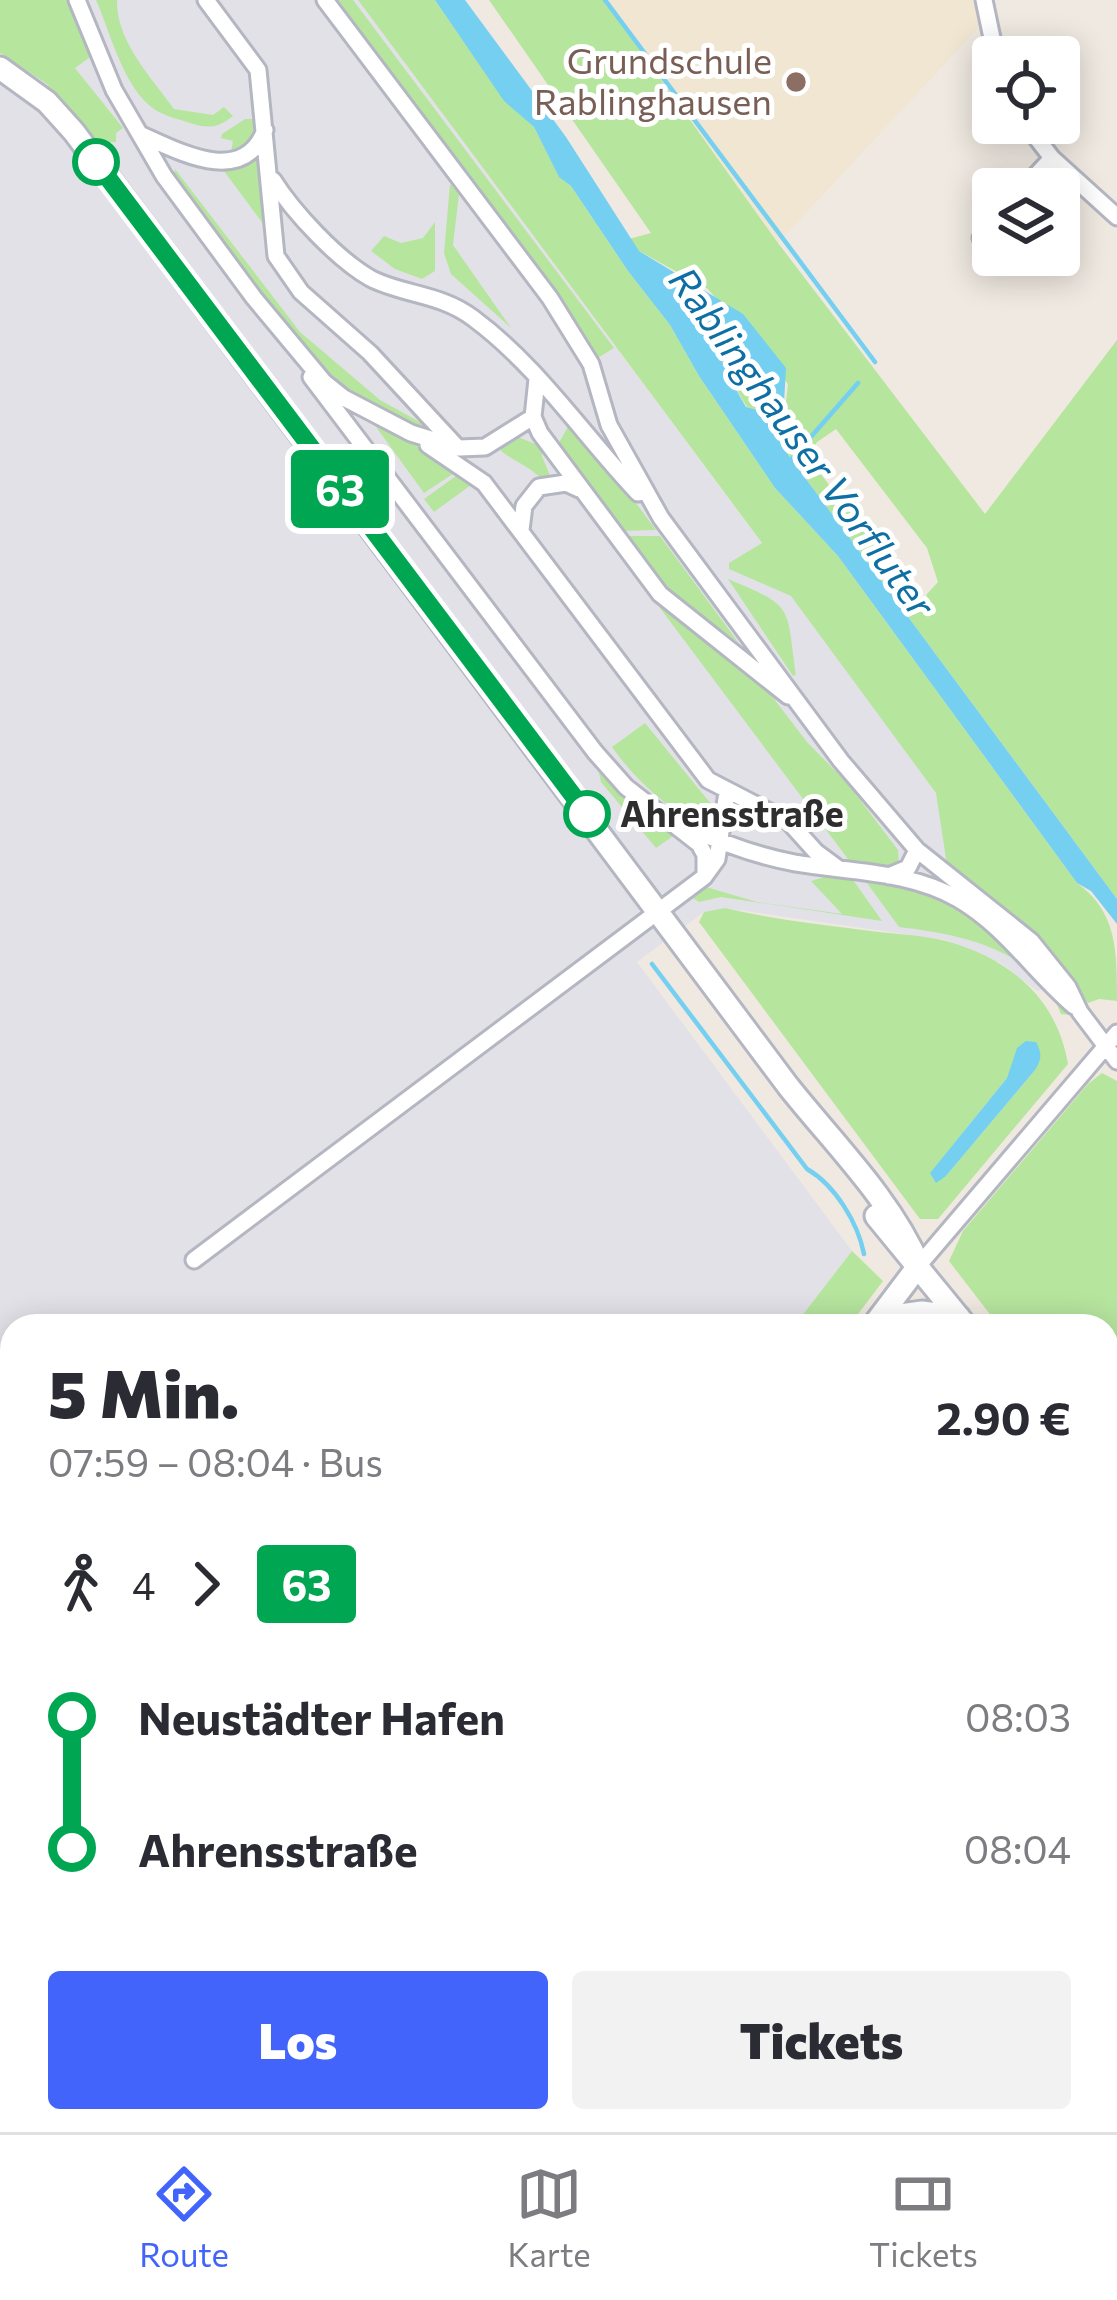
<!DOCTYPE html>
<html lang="de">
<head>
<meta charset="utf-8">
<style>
  :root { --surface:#fff; --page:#f2f2f3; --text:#2b2b33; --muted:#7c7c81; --line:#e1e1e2; --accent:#4264fb }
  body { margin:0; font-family:Commissioner,sans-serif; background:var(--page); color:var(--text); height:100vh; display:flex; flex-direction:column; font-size:45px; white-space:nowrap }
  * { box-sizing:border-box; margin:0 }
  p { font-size:39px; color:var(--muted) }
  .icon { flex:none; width:66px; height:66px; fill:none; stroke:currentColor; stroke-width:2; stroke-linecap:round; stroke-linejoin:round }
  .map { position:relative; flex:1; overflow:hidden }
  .panel { position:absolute; left:0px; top:1314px; width:1119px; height:819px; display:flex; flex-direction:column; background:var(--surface); border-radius:36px 36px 0 0; box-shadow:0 6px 30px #0003 }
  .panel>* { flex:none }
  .badge { padding:0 24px; border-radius:9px; font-size:42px; line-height:78px }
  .tools { position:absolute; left:972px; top:36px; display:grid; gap:24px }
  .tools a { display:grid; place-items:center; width:108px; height:108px; border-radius:12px; background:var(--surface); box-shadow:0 6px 30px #0003; font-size:60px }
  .map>.badge { position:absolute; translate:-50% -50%; box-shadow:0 0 0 6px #fff }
  .legs { display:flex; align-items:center; gap:18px; height:132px; padding:0 48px; font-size:39px }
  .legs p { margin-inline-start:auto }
  .overview { display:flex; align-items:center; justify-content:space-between; height:204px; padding:0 48px }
  h1 { font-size:66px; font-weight:800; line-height:90px }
  .cta { display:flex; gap:24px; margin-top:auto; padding:24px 48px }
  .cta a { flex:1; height:138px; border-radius:12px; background:var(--accent); color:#fff; font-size:48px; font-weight:800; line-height:138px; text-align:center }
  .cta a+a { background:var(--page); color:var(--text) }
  ul { padding:0 48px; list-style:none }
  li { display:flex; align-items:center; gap:42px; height:132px; font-size:45px }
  li i { display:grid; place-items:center; width:18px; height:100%; margin:0 15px; background:currentColor }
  li i::after { content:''; width:30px; height:30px; margin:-15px; border:9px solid; border-radius:50%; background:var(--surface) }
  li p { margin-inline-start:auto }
  li:first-child i { background:linear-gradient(#0000 50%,currentColor 0) }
  li:last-child i { background:linear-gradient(currentColor 50%,#0000 0) }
  .dock { display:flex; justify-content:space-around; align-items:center; height:168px; border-top:3px solid var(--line); background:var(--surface); font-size:33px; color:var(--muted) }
  .dock a { display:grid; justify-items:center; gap:6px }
  .dock .current { color:var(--accent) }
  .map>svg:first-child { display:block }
</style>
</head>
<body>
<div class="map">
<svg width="1117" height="2132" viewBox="0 0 1117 2132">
  <rect width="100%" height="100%" fill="#efe9e1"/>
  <!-- industrial -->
  <path fill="#e3e1e8" d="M0 0H358L940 783 1081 979 1037 991 1001 963 945 940 725 908 704 912 637 962 852 1251 794 1326H12V1966L0 1963Z
    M1107 1603 1117 1616V2132H87L102 2121H1107Z"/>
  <!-- education -->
  <path fill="#f0e6d1" d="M604 0H973L980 26 778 243Z"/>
  <!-- green -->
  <path fill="#b6e59e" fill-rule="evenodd" d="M0 0H72L93 55 75 68 123 128 116 133V142L97 143 47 84 0 53Z
    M96 0H117C116 41 151 77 174 109L213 115 224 107 233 116C218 128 209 129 190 123 178 119 164 116 154 109 123 87 111 34 96 0Z
    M336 0H353L614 348 596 359 561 300Z
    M358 0H435L504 100 534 127 559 176 571 186 628 271 670 325 699 376 775 488 838 556 1077 883C1117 912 1117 950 1117 1001L1099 999 1088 1003 1040 942 947 865 936 793 791 596 729 569V563L762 543Z
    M489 0H604L778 243 985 514 1117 340V899L786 452 782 437 788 384 708 289 639 251 629 239 651 233ZM836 429 927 548 938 582 927 594 922 608 808 457 817 442Z
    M245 119H258L249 144 231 152 233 141 221 138 222 134Z
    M261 150 266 224 264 225 221 167Z
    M175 169 300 332 380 400 427 426 425 430 352 393 310 359 174 175Z
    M450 184 459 194 453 245 511 328 451 274 444 253Z
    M435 222V271L422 279 395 269 371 251 384 236 401 243 423 238Z
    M710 333C738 343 758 365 772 391L768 403 758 410 747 407C732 383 719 358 710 333Z
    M573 418 656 530 620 531 557 446Z
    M371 420 422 445 459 470 424 493Z
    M513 435 543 447 542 456 551 478 543 480C529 466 515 462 501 451L502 444Z
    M456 476H465L471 485 434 512 424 499Z
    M623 536H660L738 642 666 591Z
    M728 579C795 607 786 605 796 675L793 676Z
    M658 600 755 674 807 742 848 784 898 850 899 864 890 868 851 863 660 608Z
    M645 723 711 804 713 833C671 811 639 785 612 747Z
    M602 772 635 808 673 836 656 848 601 782 599 773Z
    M834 874 851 877 882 921 721 897 699 902 693 898 706 887 757 902 842 914 811 881Z
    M864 879 905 885 950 898 1024 958 1071 1015 1061 1014C1037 949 959 934 899 927Z
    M725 908C770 919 817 924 863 930 889 934 919 934 946 941 1009 958 1057 998 1068 1064L938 1219H920L699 922 704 912ZM1035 1070 946 1176 931 1172 1007 1078Z
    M1102 1073 1117 1081V1481L1107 1467V1326H999L949 1261 963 1231 1088 1084Z
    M852 1251 883 1281 849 1326H794Z
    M0 1963 12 1966V2037L0 2045Z
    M37 2121H102L87 2132H22Z"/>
  <!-- water -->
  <path fill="#75cff0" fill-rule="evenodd" d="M435 0H465L566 137 639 251 743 314 786 368 782 437 786 452 1117 899V924L1091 891 1077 883 838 556 775 488 699 376 670 325 628 271 571 186 559 177 534 127 504 101ZM710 333C738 343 758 365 772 391L768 403 758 410 746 407C732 383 719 357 710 333Z
    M1026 1041 1036 1042C1042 1053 1042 1059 1035 1070L946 1176 936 1183 930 1173 1007 1078 1017 1048Z"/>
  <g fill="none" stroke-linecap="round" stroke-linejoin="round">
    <!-- stream -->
    <path stroke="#75cff0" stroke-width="4.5" d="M605 0 875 362
      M802 447 858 383
      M788 463 798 452
      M652 964 807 1169C835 1185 858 1223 864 1254
      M0 2050 12 2042"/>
    <!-- street casing -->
    <g stroke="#b4b7c1" stroke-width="21">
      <path id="street" d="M77 0 114 90 164 176 254 298 324 382 344 398 411 433 459 448 485 447 533 417
        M206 0 258 70 276 256 301 292 370 353 457 447
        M325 0 550 298 591 364 609 425 661 518 841 761 917 850 1031 941 1068 987 1080 1012 1117 1061
        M984 0 996 57
        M1025 123 1052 158 1117 217
        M142 135C182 153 243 186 265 130
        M273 180C293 212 337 259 370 278 402 295 440 293 473 318 539 367 583 435 638 493
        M1023 189 1052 158
        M993 249 981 238 993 222
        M311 377 595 752 626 787 699 844 705 855V874
        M537 379 533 417 540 433 660 594 788 696
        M428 445 484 483 708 780 789 822 816 852 839 869
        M521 530 524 506 539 487 566 483 579 489
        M690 828C724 844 758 856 795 863 849 872 910 871 958 899 1006 927 1033 971 1074 1006
        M889 876 908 868 917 850
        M194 1260 704 877 717 859 727 792
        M919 1265 1117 1033
        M1107 2012 1117 2004
        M948 2132 962 2121"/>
    </g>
    <!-- secondary casing -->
    <g stroke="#b4b7c1" stroke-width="27">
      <path id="secondary" d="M0 68 47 102 74 132 788 1086C834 1144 890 1198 919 1265
        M876 1216 966 1326
        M879 1318 922 1312 959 1317
        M873 1326 919 1265
        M1107 1510 1117 1524
        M0 2079 12 2072"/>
    </g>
    <!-- street -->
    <use href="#street" stroke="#fff" stroke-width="15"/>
    <!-- secondary -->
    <use href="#secondary" stroke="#fff" stroke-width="21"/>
  </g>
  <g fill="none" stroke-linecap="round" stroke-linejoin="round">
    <!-- line-1 casing -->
    <g stroke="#fff" stroke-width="27">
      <path id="line-1" d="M96 162 587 814"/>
    </g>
    <!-- line-1 -->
    <use href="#line-1" stroke="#00a651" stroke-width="18"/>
  </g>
  <!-- markers -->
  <circle fill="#8d6e63" stroke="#fff" stroke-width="4.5" cx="796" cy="82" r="12"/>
  <g fill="#fff" stroke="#00a651" stroke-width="6">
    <circle cx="96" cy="162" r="21"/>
    <circle cx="587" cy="814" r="21"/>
  </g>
  <g text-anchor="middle" stroke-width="10" stroke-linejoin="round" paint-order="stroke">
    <!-- education labels -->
    <g font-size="36" fill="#785e54" stroke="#fff" text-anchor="end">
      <text x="772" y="74">Grundschule<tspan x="772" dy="41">Rablinghausen</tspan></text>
    </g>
    <!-- stop labels -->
    <g font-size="36" font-weight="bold" fill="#2e2e2e" stroke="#fff" text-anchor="start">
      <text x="620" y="827">Ahrensstraße</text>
    </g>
    <!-- water labels -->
    <g font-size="39" font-style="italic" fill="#0d6fa3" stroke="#fff">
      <text transform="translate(802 442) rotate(54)" y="14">Rablinghauser Vorfluter</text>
    </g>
  </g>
</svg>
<div class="tools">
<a><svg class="icon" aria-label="locate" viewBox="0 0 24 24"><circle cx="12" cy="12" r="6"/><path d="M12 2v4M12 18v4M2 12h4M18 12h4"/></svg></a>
<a><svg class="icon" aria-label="layers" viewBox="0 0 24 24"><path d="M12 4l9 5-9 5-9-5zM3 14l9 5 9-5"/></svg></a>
</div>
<b class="badge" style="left:340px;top:489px;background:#00a651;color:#fff">63</b>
<section class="panel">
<div class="overview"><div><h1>5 Min.</h1><p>07:59 – 08:04 · Bus</p></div><b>2.90 €</b></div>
<div class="legs"><svg class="icon" aria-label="walk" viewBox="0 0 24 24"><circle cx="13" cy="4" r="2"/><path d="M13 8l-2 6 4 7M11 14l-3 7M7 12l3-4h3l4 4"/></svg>4<svg class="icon" aria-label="forward" viewBox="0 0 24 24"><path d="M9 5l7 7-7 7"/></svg><b class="badge" style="background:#00a651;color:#fff">63</b></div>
<ul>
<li><i style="color:#00a651"></i><b>Neustädter Hafen</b><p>08:03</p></li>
<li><i style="color:#00a651"></i><b>Ahrensstraße</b><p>08:04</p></li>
</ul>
<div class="cta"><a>Los</a><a>Tickets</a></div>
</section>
</div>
<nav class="dock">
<a class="current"><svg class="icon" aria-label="directions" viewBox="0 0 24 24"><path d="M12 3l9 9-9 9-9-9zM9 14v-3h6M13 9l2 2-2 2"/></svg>Route</a>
<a><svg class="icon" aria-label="map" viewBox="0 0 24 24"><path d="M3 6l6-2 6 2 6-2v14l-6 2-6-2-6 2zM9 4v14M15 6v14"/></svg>Karte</a>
<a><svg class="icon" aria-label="tickets" viewBox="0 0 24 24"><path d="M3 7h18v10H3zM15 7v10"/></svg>Tickets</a>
</nav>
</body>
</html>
